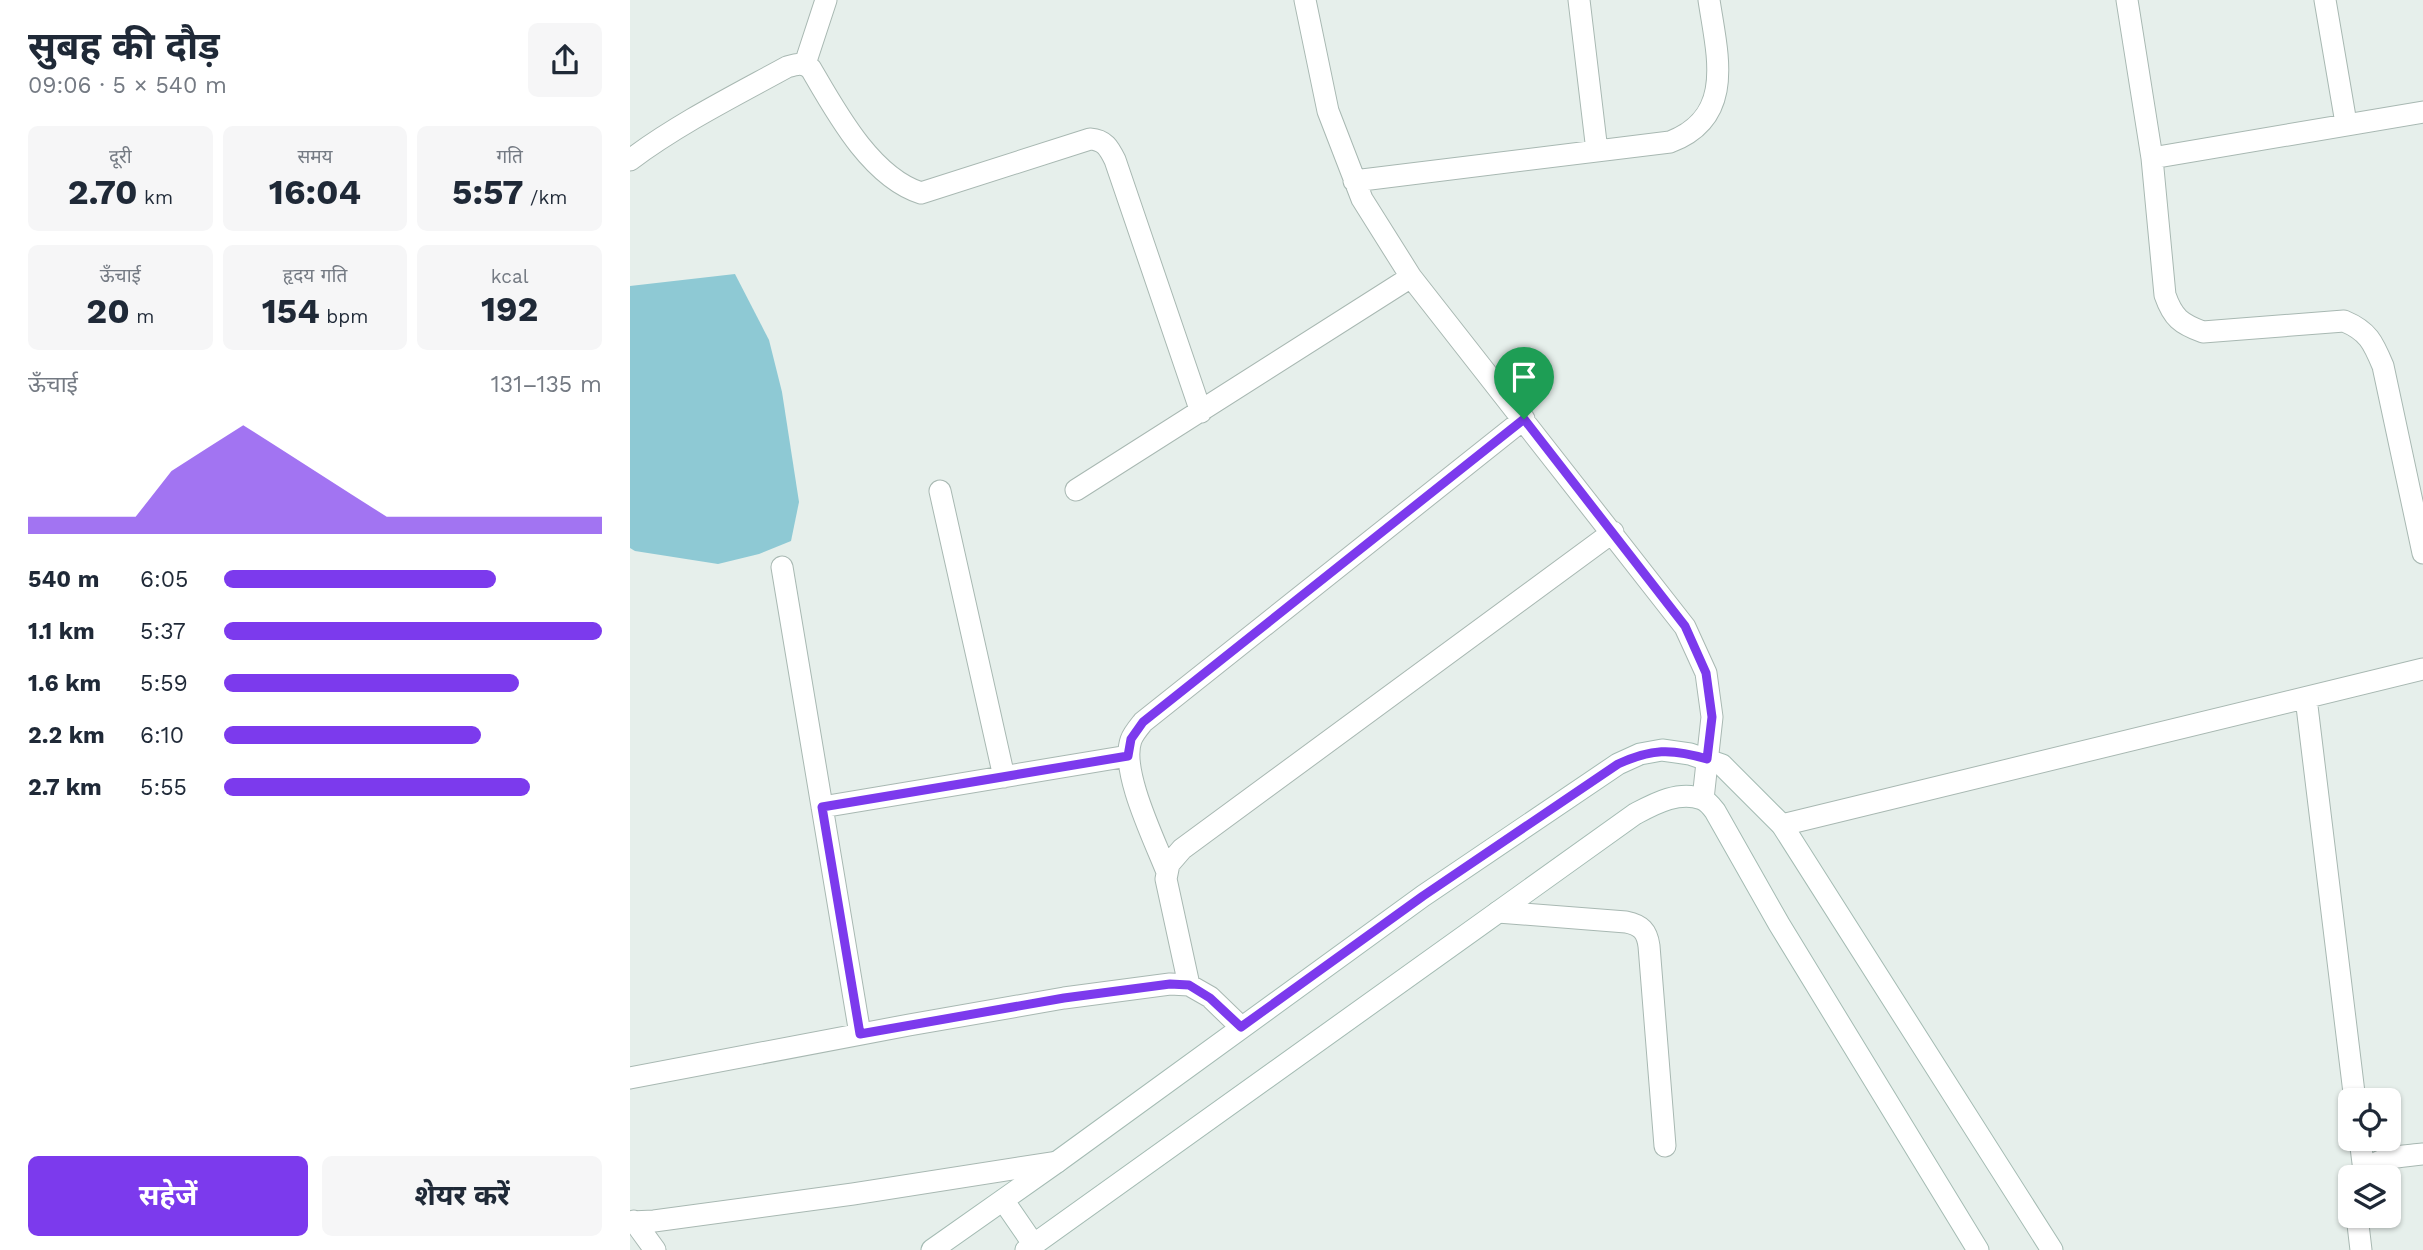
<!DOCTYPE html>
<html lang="hi">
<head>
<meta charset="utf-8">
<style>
	body { margin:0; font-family:"Work Sans","Noto Sans Devanagari",sans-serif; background:#f6f6f7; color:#1f2937; height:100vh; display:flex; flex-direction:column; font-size:26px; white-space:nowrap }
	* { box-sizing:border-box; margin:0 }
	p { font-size:23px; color:#747a83 }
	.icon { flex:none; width:38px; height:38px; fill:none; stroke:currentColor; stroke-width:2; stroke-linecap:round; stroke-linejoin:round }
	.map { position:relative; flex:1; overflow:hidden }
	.side { display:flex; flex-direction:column; background:#fff; width:630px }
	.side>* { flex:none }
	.tools { position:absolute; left:1708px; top:1088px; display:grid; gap:14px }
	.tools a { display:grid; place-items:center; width:63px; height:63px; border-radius:10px; background:#fff; box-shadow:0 2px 5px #0004; font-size:35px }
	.pin { position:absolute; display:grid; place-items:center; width:60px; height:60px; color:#fff; margin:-72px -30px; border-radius:50% 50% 50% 0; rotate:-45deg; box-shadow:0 0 7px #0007 }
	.pin .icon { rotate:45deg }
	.round { display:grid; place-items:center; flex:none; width:74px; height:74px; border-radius:10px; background:#f6f6f7 }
	.summary { display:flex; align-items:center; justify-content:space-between; height:119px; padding:0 28px }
	h1 { font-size:38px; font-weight:700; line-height:52px }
	.figures { display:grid; grid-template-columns:repeat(3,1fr); gap:10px; height:119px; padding:7px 28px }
	.figures div { display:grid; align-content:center; border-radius:10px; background:#f6f6f7; text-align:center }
	.figures b { font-size:35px; font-weight:700 }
	.figures small { font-size:19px; font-weight:400 }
	.figures p { font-size:19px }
	.chart { height:196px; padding:14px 28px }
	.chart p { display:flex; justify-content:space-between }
	.chart svg { width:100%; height:126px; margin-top:7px; fill:#7c3aed; opacity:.7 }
	.action { display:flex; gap:14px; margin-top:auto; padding:14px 28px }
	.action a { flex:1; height:80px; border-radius:10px; background:#7c3aed; color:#fff; font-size:28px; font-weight:700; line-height:80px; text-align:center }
	.action a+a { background:#f6f6f7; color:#1f2937 }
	ul { padding:0 28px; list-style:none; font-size:23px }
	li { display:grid; grid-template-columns:112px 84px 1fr; align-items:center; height:52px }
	li i { height:18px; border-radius:9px; background:#7c3aed }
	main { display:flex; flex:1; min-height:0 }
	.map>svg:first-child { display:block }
	.water { fill:#8ec9d4 }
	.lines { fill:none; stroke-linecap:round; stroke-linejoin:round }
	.street-casing { stroke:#a8b8b2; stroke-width:23 }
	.secondary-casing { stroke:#a4bbb3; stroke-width:23 }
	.street { stroke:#fff; stroke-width:21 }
	.secondary { stroke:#fff; stroke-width:21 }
	.route-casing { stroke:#fff; stroke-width:14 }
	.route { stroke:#7c3aed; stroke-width:9 }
</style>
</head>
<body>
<main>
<section class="side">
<div class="summary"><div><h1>सुबह की दौड़</h1><p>09:06 · 5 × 540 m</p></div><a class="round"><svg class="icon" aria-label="share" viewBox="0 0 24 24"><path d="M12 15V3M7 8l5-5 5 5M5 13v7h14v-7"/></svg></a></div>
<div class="figures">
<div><p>दूरी</p><b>2.70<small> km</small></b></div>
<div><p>समय</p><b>16:04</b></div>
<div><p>गति</p><b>5:57<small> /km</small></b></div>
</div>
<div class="figures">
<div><p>ऊँचाई</p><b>20<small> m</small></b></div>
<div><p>हृदय गति</p><b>154<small> bpm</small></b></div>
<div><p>kcal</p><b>192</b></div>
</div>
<div class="chart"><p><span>ऊँचाई</span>131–135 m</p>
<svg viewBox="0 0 160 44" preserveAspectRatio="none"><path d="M0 44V38L10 38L20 38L30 38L40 22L50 14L60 6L70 14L80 22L90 30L100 38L110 38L120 38L130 38L140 38L150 38L160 38V44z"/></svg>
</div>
<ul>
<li><b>540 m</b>6:05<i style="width:72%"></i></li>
<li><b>1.1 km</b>5:37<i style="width:100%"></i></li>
<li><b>1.6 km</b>5:59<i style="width:78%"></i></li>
<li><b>2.2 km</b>6:10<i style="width:68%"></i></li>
<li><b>2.7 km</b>5:55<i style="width:81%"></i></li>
</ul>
<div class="action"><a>सहेजें</a><a>शेयर करें</a></div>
</section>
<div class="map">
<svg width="1793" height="1250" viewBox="0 0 1793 1250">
	<rect width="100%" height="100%" fill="#e6efeb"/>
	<path class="water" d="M105,274L139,340L152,392L169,502L161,541L129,554L88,564L5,551L0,548V286Z"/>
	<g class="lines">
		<defs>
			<path id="street" d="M675,0L698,111L732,199L781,277L1055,627L1076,673L1082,717L1073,799
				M949,0L967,151
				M1497,0L1522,158L1535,295C1543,318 1551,324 1573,332L1714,321C1738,331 1743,342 1753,366L1793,553
				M1695,0L1716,123
				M175,64L196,0
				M1522,158L1793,112
				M0,160C48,124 104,96 157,67C167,64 173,62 181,69C206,112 241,177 291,193L460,139C475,140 479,148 485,160L571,412
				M724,181L1040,142C1106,117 1087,54 1079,0
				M446,490L781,277
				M310,491L374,777
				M152,567L230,1034
				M1676,698L1725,1101
				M192,807L498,756
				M1152,825L1793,669
				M537,872C525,841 490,771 501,740C503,734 509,727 513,722L894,419
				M868,912L996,922C1011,925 1017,931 1019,946L1035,1146
				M559,985L536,879L539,864L552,849L983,532
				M0,1078L279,1025L434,998L540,984L559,985L580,997L611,1027
				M1730,1139L1734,1171
				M1730,1178C1744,1155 1769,1157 1793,1154
				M1727,1216L1731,1250
				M4,1221L25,1250
				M0,1222L24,1221L223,1194L427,1162"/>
			<path id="secondary" d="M373,1200L404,1245
				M302,1250L427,1162L793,896L988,764L1010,754L1032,750L1060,754L1092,765L1152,825L1422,1250
				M396,1250L1005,814C1024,804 1049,790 1072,799C1077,801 1082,807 1085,811L1149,924L1348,1250"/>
		</defs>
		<use href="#street" class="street-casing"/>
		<use href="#secondary" class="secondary-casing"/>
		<use href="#street" class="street"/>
		<use href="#secondary" class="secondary"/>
	</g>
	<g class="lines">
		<defs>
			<path id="route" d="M894,419L1055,626L1076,673L1082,717L1077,759C1041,748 1021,749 988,764L793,896L611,1027L580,998L559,985L540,984L434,998L230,1034L192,807L498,756L501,739L513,722Z"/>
		</defs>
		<use href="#route" class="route-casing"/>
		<use href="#route" class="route"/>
	</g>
</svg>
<div class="tools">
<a><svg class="icon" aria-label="locate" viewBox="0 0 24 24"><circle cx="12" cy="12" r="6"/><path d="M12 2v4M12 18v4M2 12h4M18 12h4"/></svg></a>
<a><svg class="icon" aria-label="layers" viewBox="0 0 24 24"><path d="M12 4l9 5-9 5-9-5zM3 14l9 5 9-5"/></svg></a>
</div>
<div class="pin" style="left:894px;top:419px;background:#1e9e55"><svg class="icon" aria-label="arrive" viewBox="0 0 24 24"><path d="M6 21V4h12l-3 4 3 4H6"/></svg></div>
</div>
</main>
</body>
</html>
